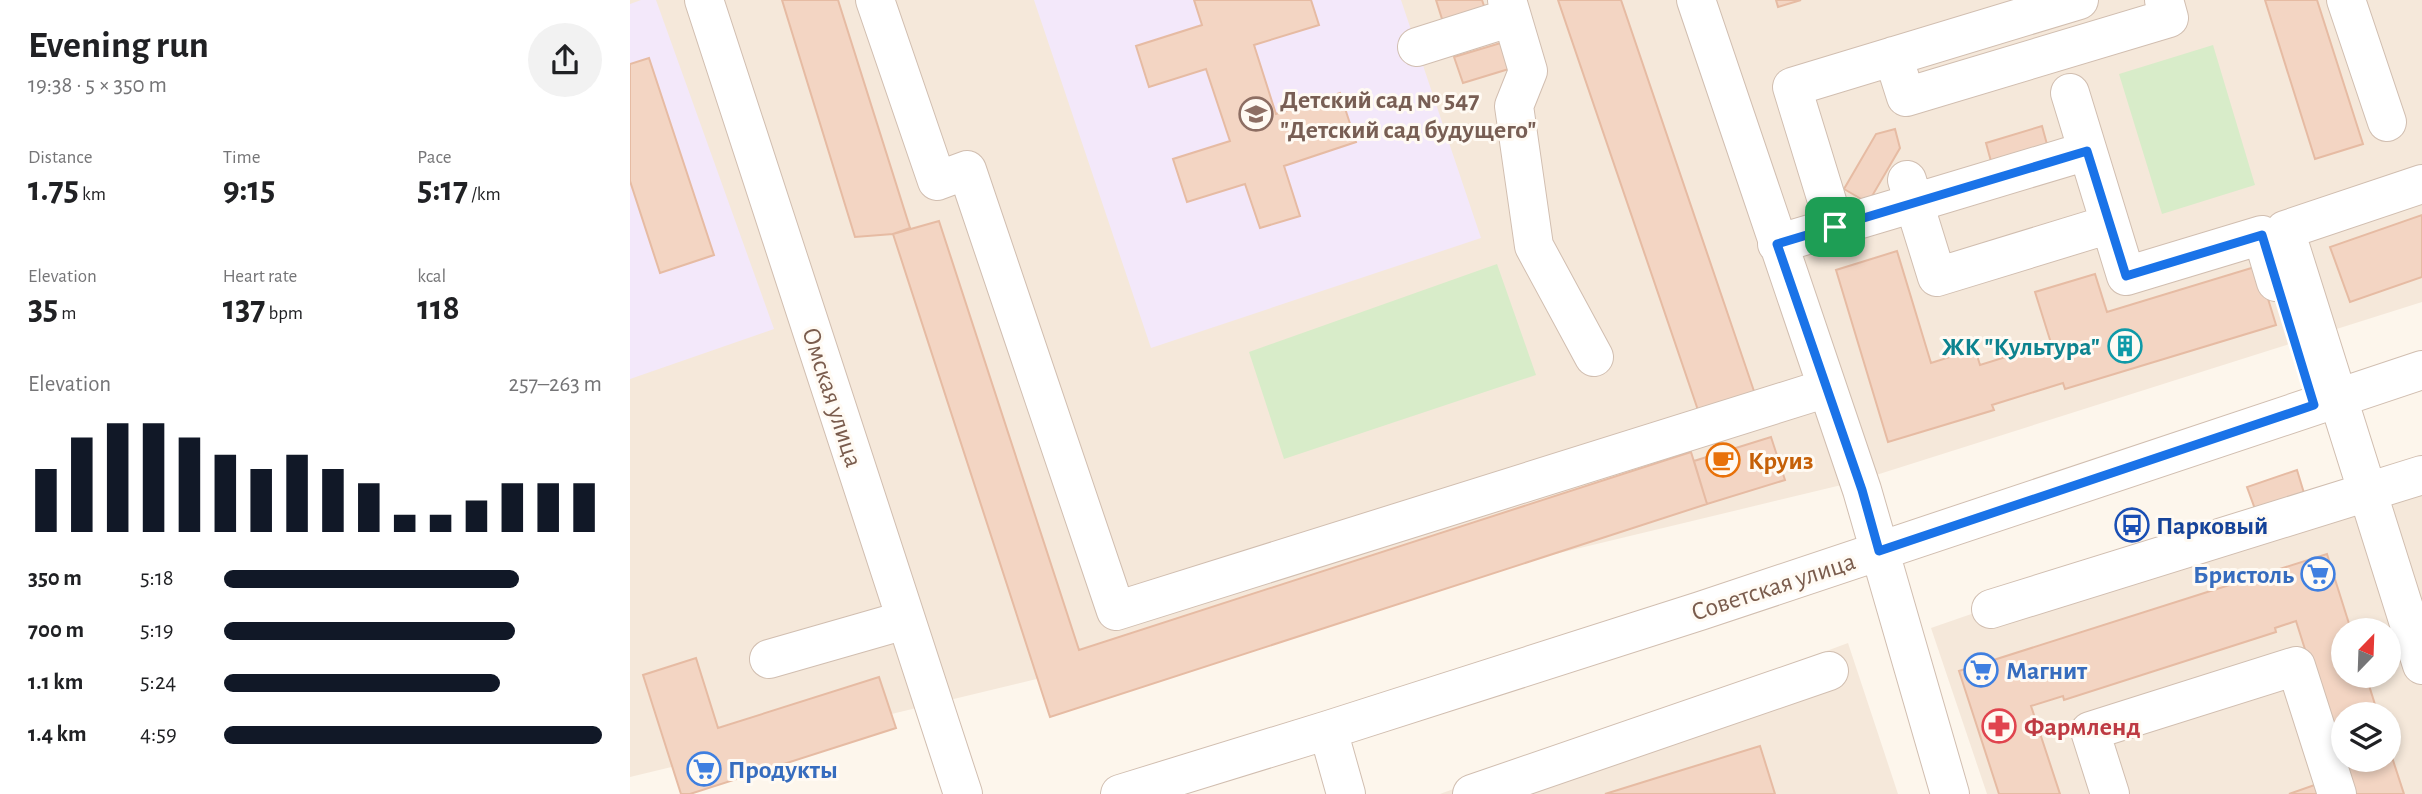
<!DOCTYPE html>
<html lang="en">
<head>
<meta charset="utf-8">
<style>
	body { margin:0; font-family:"Alegreya Sans",sans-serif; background:#f2f2f2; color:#202124; height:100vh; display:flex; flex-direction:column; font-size:26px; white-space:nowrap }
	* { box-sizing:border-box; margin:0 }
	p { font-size:23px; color:#757577 }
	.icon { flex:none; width:38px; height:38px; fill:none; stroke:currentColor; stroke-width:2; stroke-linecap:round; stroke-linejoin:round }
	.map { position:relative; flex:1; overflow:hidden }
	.drawer { display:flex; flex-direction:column; background:#fff; width:630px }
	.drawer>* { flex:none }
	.needle { width:46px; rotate:23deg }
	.controls { position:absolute; left:1701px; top:618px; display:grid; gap:14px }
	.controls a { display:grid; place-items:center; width:70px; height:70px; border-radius:50%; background:#fff; box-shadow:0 4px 10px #0003; font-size:35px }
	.pin { position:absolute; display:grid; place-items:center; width:60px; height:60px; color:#fff; margin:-30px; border-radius:14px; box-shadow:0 4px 10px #0006 }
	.round { display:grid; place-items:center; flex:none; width:74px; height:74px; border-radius:37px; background:#f2f2f2 }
	.headline { display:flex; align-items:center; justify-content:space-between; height:119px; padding:0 28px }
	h1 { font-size:38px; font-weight:700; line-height:52px }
	.figures { display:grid; grid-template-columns:repeat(3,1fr); gap:10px; height:119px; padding:7px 28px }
	.figures div { display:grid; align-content:center }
	.figures b { font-size:35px; font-weight:700 }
	.figures small { font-size:19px; font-weight:400 }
	.figures p { font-size:19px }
	.chart { height:196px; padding:14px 28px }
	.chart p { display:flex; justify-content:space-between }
	.chart svg { width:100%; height:126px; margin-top:7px; stroke:#111827; stroke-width:6 }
	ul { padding:0 28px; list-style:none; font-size:23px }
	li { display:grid; grid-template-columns:112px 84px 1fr; align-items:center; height:52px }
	li i { height:18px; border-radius:9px; background:#111827 }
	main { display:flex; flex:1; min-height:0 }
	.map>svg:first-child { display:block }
	.residential { fill:#f5e8da; fill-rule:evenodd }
	.education { fill:#f3e8fa }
	.green { fill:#d8ecc9 }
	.building { fill:#f3d5c3; stroke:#e6bba3; stroke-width:2 }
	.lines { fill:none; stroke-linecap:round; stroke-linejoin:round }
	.minor-casing { stroke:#d1beb0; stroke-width:40 }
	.minor { stroke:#fff; stroke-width:38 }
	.route-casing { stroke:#fff; stroke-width:14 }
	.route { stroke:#1a73e8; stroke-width:9 }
	.labels { text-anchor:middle; stroke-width:6; stroke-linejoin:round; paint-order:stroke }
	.education-label { font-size:26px; font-weight:bold; fill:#785e54; stroke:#fffaf3; text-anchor:start }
	.culture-label { font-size:26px; font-weight:bold; fill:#0d838f; stroke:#fffaf3; text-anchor:end }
	.street-label { font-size:26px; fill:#7a5c4d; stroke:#fffaf3 }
	.food-label { font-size:26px; font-weight:bold; fill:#c56008; stroke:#fffaf3; text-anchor:start }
	.transit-label { font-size:26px; font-weight:bold; fill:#164399; stroke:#fffaf3; text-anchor:start }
	.shop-label { font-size:26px; font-weight:bold; fill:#366cbe; stroke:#fffaf3; text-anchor:start }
	.health-label { font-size:26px; font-weight:bold; fill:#be3a42; stroke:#fffaf3; text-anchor:start }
</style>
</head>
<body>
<main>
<section class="drawer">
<div class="headline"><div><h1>Evening run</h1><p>19:38 · 5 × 350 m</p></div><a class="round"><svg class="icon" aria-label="share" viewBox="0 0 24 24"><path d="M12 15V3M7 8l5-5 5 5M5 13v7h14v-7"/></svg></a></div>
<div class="figures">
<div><p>Distance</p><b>1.75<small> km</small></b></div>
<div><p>Time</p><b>9:15</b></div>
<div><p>Pace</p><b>5:17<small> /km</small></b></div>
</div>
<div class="figures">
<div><p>Elevation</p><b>35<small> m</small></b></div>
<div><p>Heart rate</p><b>137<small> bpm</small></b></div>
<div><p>kcal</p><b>118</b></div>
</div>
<div class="chart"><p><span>Elevation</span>257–263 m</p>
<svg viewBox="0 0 160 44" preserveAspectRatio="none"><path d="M5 44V22M15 44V11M25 44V6M35 44V6M45 44V11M55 44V17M65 44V22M75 44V17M85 44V22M95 44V27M105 44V38M115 44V38M125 44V33M135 44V27M145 44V27M155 44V27"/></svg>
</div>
<ul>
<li><b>350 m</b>5:18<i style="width:78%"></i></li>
<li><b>700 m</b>5:19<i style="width:77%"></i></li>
<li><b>1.1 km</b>5:24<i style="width:73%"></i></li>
<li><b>1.4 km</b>4:59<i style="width:100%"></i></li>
</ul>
</section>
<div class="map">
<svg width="1792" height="794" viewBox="0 0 1792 794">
	<rect width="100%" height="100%" fill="#fdf6ec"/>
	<path class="residential" d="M0,0H1792V302L1224,482L0,777Z
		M1792,458V794H1357L1301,628ZM1713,630H1759V676H1713ZM1713,714H1759V760H1713Z
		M1218,643L1268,794H810Z"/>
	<path class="education" d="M11,0H26L144,329L0,379V4Z
		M404,0H771L851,238L521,348Z"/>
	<path class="green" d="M1583,45L1625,185L1532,214L1489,74Z
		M867,264L906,375L654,459L619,352Z"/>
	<path class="building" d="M152,0H208L280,228L263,234L225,237Z
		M564,0H681L689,25L624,45L646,114L710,93L726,142L654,166L670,216L630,228L615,184L557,202L543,159L600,141L576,69L519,87L506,46L572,25Z
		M806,0H852L855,9L813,22Z
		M928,0H991L1126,397L1070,416Z
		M1146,0H1171L1148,7Z
		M1635,0H1687L1733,144L1685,159Z
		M874,42L882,68L833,83L824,57Z
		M19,58L84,255L30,273L0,181V64Z
		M1412,126L1418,148L1362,165L1356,143Z
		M1265,129L1270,148L1238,203L1214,189L1246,134Z
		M1792,215V277L1720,302L1700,247Z
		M309,221L449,650L1061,452L1077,504L420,717L263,234Z
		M1267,251L1301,363L1345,349L1350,365L1421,343L1405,292L1465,274L1477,312L1628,266L1646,325L1435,389L1433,383L1362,405L1364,410L1258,442L1206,270Z
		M1141,437L1155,480L1077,504L1064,461Z
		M1667,470L1674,493L1625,509L1617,487Z
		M1697,554L1721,630H1713V676H1736L1748,714H1713V760H1759V748L1774,794H1721L1666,621L1645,628L1646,632L1434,700L1433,696L1401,706L1430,794H1369L1329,671Z
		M66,658L88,728L249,677L266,728L60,794H51L13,675Z
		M1130,746L1145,794H975L1036,775Z
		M1693,782L1697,794H1659Z"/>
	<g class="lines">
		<defs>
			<path id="minor" d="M74,0L333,794
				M245,0L307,181L337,170L486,611L1197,388
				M877,0L898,71L884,106L904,246L964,357
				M1066,0L1232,490L1320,794
				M1716,0L1757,122
				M787,47L882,17
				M1263,56L1276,97L1539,18L1534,0
				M1440,93L1496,276L1632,235L1646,282
				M1457,151L1284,203L1307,277L1480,224
				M1792,184L1655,230L1792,665
				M1205,227L1162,87L1449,0
				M1147,244L1284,203L1277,180
				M1361,609L1792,475
				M139,659L275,620
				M698,730L716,794
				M490,794L698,730L1070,611L1792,370
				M842,794L1199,671
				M1480,794L1460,731L1666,666L1707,794"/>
		</defs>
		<use href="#minor" class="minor-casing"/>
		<use href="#minor" class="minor"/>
	</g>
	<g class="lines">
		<defs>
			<path id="route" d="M1457,151L1496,276L1632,235L1684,405L1249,551L1232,490L1147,244Z"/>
		</defs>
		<use href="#route" class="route-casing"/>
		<use href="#route" class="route"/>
	</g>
	<defs>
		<symbol id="school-ring" viewBox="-11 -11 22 22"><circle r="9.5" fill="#fffaf3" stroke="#8d6e63" stroke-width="1.5"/><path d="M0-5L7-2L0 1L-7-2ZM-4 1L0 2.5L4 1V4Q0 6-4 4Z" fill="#8d6e63"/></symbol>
		<symbol id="building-ring" viewBox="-11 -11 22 22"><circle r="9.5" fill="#fffaf3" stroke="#0f9aa8" stroke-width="1.5"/><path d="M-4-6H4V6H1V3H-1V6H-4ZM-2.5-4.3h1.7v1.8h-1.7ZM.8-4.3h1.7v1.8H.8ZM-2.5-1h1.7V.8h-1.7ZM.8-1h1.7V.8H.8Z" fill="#0f9aa8"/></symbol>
		<symbol id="cafe-ring" viewBox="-11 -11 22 22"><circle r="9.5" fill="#fffaf3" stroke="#e8710a" stroke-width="1.5"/><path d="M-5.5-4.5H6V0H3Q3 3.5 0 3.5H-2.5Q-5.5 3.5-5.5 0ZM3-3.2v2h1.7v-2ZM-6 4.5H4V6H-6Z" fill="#e8710a"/></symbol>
		<symbol id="bus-ring" viewBox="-11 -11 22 22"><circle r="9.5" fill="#fffaf3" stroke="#1a4fb4" stroke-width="1.5"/><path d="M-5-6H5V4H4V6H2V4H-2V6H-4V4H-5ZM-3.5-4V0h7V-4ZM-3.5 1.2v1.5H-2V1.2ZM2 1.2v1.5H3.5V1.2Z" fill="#1a4fb4"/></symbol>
		<symbol id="supermarket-ring" viewBox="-11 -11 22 22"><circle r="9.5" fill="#fffaf3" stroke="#3f7fe0" stroke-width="1.5"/><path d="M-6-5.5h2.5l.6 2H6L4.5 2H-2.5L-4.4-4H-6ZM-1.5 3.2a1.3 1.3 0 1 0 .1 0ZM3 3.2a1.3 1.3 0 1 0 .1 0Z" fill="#3f7fe0"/></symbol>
		<symbol id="pharmacy-ring" viewBox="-11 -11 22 22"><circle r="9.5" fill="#fffaf3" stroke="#e0444e" stroke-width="1.5"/><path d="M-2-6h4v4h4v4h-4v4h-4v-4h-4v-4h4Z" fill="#e0444e"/></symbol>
	</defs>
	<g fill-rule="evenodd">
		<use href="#school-ring" x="607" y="95" width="38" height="38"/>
		<use href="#building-ring" x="1476" y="327" width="38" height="38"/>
		<use href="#cafe-ring" x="1074" y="441" width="38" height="38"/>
		<use href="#bus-ring" x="1483" y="506" width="38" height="38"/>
		<use href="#supermarket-ring" x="1669" y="555" width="38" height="38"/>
		<use href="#supermarket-ring" x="1332" y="651" width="38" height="38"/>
		<use href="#pharmacy-ring" x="1350" y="707" width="38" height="38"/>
		<use href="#supermarket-ring" x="55" y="750" width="38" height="38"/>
	</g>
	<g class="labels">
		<g class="education-label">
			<text x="650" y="108">Детский сад № 547<tspan x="650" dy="30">"Детский сад будущего"</tspan></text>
		</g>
		<g class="culture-label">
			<text x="1470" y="355">ЖК "Культура"</text>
		</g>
		<g class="street-label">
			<text transform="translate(203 397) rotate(72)" y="9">Омская улица</text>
			<text transform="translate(1143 586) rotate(-18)" y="9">Советская улица</text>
		</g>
		<g class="food-label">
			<text x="1118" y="469">Круиз</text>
		</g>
		<g class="transit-label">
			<text x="1526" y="534">Парковый</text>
		</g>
		<g class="shop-label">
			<text x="1664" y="583" text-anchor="end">Бристоль</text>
			<text x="1376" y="679">Магнит</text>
			<text x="98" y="778">Продукты</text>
		</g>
		<g class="health-label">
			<text x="1394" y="735">Фармленд</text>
		</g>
	</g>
</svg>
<div class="controls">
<a><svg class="needle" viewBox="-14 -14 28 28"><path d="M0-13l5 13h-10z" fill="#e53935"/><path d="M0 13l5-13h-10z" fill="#757577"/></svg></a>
<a><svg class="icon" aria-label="layers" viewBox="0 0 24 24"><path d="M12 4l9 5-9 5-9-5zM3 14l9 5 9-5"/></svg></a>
</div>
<div class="pin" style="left:1205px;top:227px;background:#1e9e55"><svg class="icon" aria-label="arrive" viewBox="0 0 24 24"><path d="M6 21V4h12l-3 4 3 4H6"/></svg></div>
</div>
</main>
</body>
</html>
